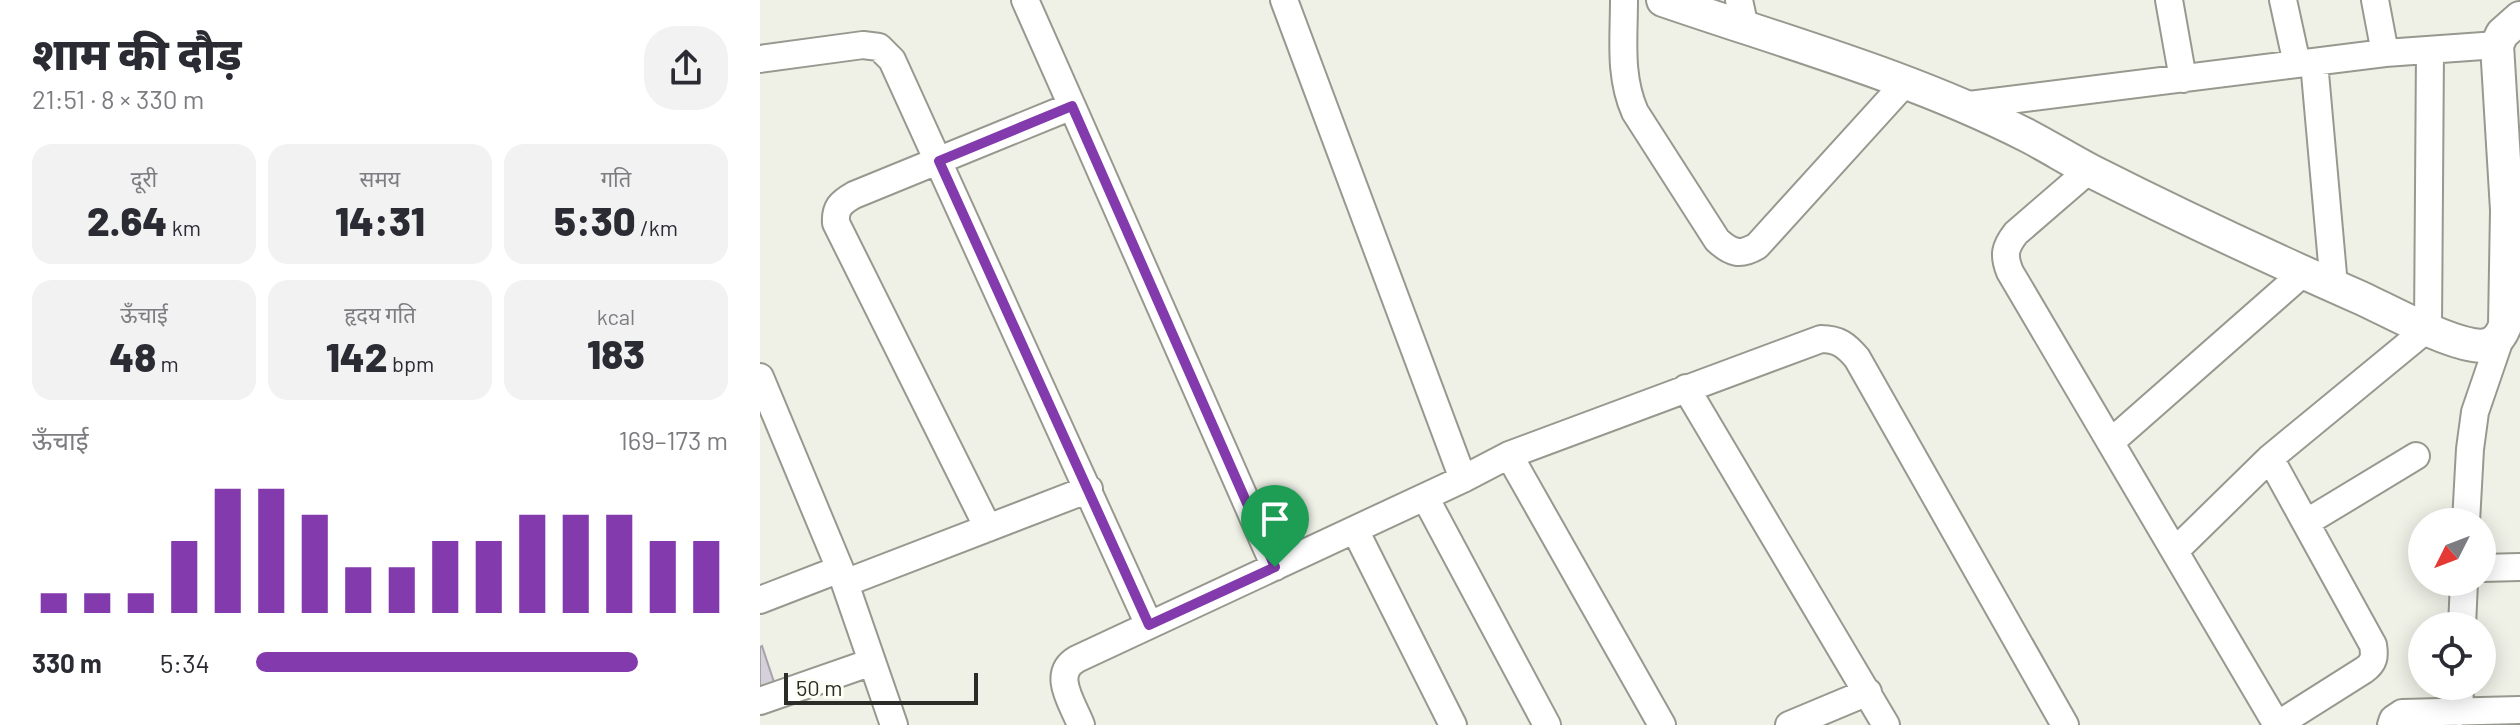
<!DOCTYPE html>
<html lang="hi">
<head>
<meta charset="utf-8">
<style>
	body { margin:0; font-family:Barlow,"Noto Sans Devanagari",sans-serif; background:#f2f2f3; color:#2b2b33; height:100vh; display:flex; flex-direction:column; font-size:30px; white-space:nowrap }
	* { box-sizing:border-box; margin:0 }
	p { font-size:26px; color:#7c7c81 }
	.icon { flex:none; width:44px; height:44px; fill:none; stroke:currentColor; stroke-width:2; stroke-linecap:round; stroke-linejoin:round }
	.map { position:relative; flex:1; overflow:hidden }
	.details { display:flex; flex-direction:column; background:#fff; width:760px }
	.details>* { flex:none }
	.needle { width:52px; rotate:228deg }
	.controls { position:absolute; left:1648px; top:508px; display:grid; gap:16px }
	.controls a { display:grid; place-items:center; width:88px; height:88px; border-radius:50%; background:#fff; box-shadow:0 4px 20px #0003; font-size:40px }
	.scale { position:absolute; left:24px; bottom:20px; width:194px; box-sizing:border-box; padding-left:8px; border:4px solid #2b2b28; border-top:0; font-size:22px; line-height:28px; white-space:nowrap; color:#2b2b28; -webkit-text-stroke:6px #fdfef4; paint-order:stroke }
	.pin { position:absolute; display:grid; place-items:center; width:68px; height:68px; color:#fff; margin:-82px -34px; border-radius:50% 50% 50% 0; rotate:-45deg; box-shadow:0 0 8px #0007 }
	.pin .icon { rotate:45deg }
	.round { display:grid; place-items:center; flex:none; width:84px; height:84px; border-radius:32px; background:#f2f2f3 }
	.headline { display:flex; align-items:center; justify-content:space-between; height:136px; padding:0 32px }
	h1 { font-size:44px; font-weight:800; line-height:60px }
	.figures { display:grid; grid-template-columns:repeat(3,1fr); gap:12px; height:136px; padding:8px 32px }
	.figures div { display:grid; align-content:center; border-radius:20px; background:#f2f2f3; text-align:center }
	.figures b { font-size:40px; font-weight:800 }
	.figures small { font-size:22px; font-weight:400 }
	.figures p { font-size:22px }
	.chart { height:224px; padding:16px 32px }
	.chart p { display:flex; justify-content:space-between }
	.chart svg { width:100%; height:144px; margin-top:8px; stroke:#833aac; stroke-width:6 }
	ul { padding:0 32px; list-style:none; font-size:26px }
	li { display:grid; grid-template-columns:128px 96px 1fr; align-items:center; height:60px }
	li i { height:20px; border-radius:10px; background:#833aac }
	main { display:flex; flex:1; min-height:0 }
	.map>svg:first-child { display:block }
	.building { fill:#d5d0d9; stroke:#a6a2aa; stroke-width:2 }
	.lines { fill:none; stroke-linecap:round; stroke-linejoin:round }
	.minor-casing { stroke:#97998f; stroke-width:30 }
	.tertiary-casing { stroke:#97998f; stroke-width:36 }
	.minor { stroke:#fff; stroke-width:26 }
	.tertiary { stroke:#fff; stroke-width:32 }
	.route-casing { stroke:#fff; stroke-width:16 }
	.route { stroke:#833aac; stroke-width:10 }
</style>
</head>
<body>
<main>
<section class="details">
<div class="headline"><div><h1>शाम की दौड़</h1><p>21:51 · 8 × 330 m</p></div><a class="round"><svg class="icon" aria-label="share" viewBox="0 0 24 24"><path d="M12 15V3M7 8l5-5 5 5M5 13v7h14v-7"/></svg></a></div>
<div class="figures">
<div><p>दूरी</p><b>2.64<small> km</small></b></div>
<div><p>समय</p><b>14:31</b></div>
<div><p>गति</p><b>5:30<small> /km</small></b></div>
</div>
<div class="figures">
<div><p>ऊँचाई</p><b>48<small> m</small></b></div>
<div><p>हृदय गति</p><b>142<small> bpm</small></b></div>
<div><p>kcal</p><b>183</b></div>
</div>
<div class="chart"><p><span>ऊँचाई</span>169–173 m</p>
<svg viewBox="0 0 160 44" preserveAspectRatio="none"><path d="M5 44V38M15 44V38M25 44V38M35 44V22M45 44V6M55 44V6M65 44V14M75 44V30M85 44V30M95 44V22M105 44V22M115 44V14M125 44V14M135 44V14M145 44V22M155 44V22"/></svg>
</div>
<ul>
<li><b>330 m</b>5:34<i style="width:81%"></i></li>
</ul>
</section>
<div class="map">
<svg width="1760" height="725" viewBox="0 0 1760 725">
	<rect width="100%" height="100%" fill="#eff1e7"/>
	<path class="building" d="M2,646L16,688L0,693V647Z"/>
	<g class="lines">
		<defs>
			<path id="minor" d="M265,0L312,106
				M524,0L703,479
				M864,0C864,39 859,76 875,112L957,240C971,253 980,256 997,246L1145,83
				M979,0L985,28
				M1409,0L1423,79
				M1523,0L1537,64
				M1615,0L1625,53
				M0,59L103,45L119,47L132,60L389,625
				M1554,62L1574,286
				M1201,106L1625,53L1737,45
				M1329,170L1256,233C1245,247 1243,255 1250,272L1517,725
				M0,377L80,569L134,725
				M926,388L1126,725
				M1352,441L1543,273
				M749,455L902,725
				M1510,458L1613,645C1615,657 1614,663 1604,670L1517,725
				M665,497L787,725
				M1547,522L1656,456
				M1706,522L1710,449L1715,412L1740,339
				M228,528L76,223C75,208 80,203 94,195L312,106L515,567
				M595,530L693,725
				M1416,550L1510,458L1668,328L1670,50
				M1722,568L1760,567
				M85,583L329,489
				M0,600L80,569
				M1702,626L1704,582
				M0,701L112,662
				M1699,712L1700,686
				M321,725C312,702 291,674 317,659L703,479L749,455L1061,339C1078,339 1086,345 1097,358L1305,725
				M1029,725L1108,692
				M1631,725L1633,719L1642,713L1760,710"/>
			<path id="tertiary" d="M903,0C1025,42 1152,77 1268,136C1289,147 1310,160 1331,171C1420,216 1510,258 1601,298C1631,312 1682,340 1713,345C1730,348 1739,341 1745,326L1747,210L1737,45L1742,34L1760,18"/>
		</defs>
		<use href="#minor" class="minor-casing"/>
		<use href="#tertiary" class="tertiary-casing"/>
		<use href="#minor" class="minor"/>
		<use href="#tertiary" class="tertiary"/>
	</g>
	<g class="lines">
		<defs>
			<path id="route" d="M312,106L515,567L389,625L179,161Z"/>
		</defs>
		<use href="#route" class="route-casing"/>
		<use href="#route" class="route"/>
	</g>
</svg>
<div class="controls">
<a><svg class="needle" viewBox="-14 -14 28 28"><path d="M0-13l5 13h-10z" fill="#e53935"/><path d="M0 13l5-13h-10z" fill="#7c7c81"/></svg></a>
<a><svg class="icon" aria-label="locate" viewBox="0 0 24 24"><circle cx="12" cy="12" r="6"/><path d="M12 2v4M12 18v4M2 12h4M18 12h4"/></svg></a>
</div>
<div class="scale">50 m</div>
<div class="pin" style="left:515px;top:567px;background:#1e9e55"><svg class="icon" aria-label="arrive" viewBox="0 0 24 24"><path d="M6 21V4h12l-3 4 3 4H6"/></svg></div>
</div>
</main>
</body>
</html>
